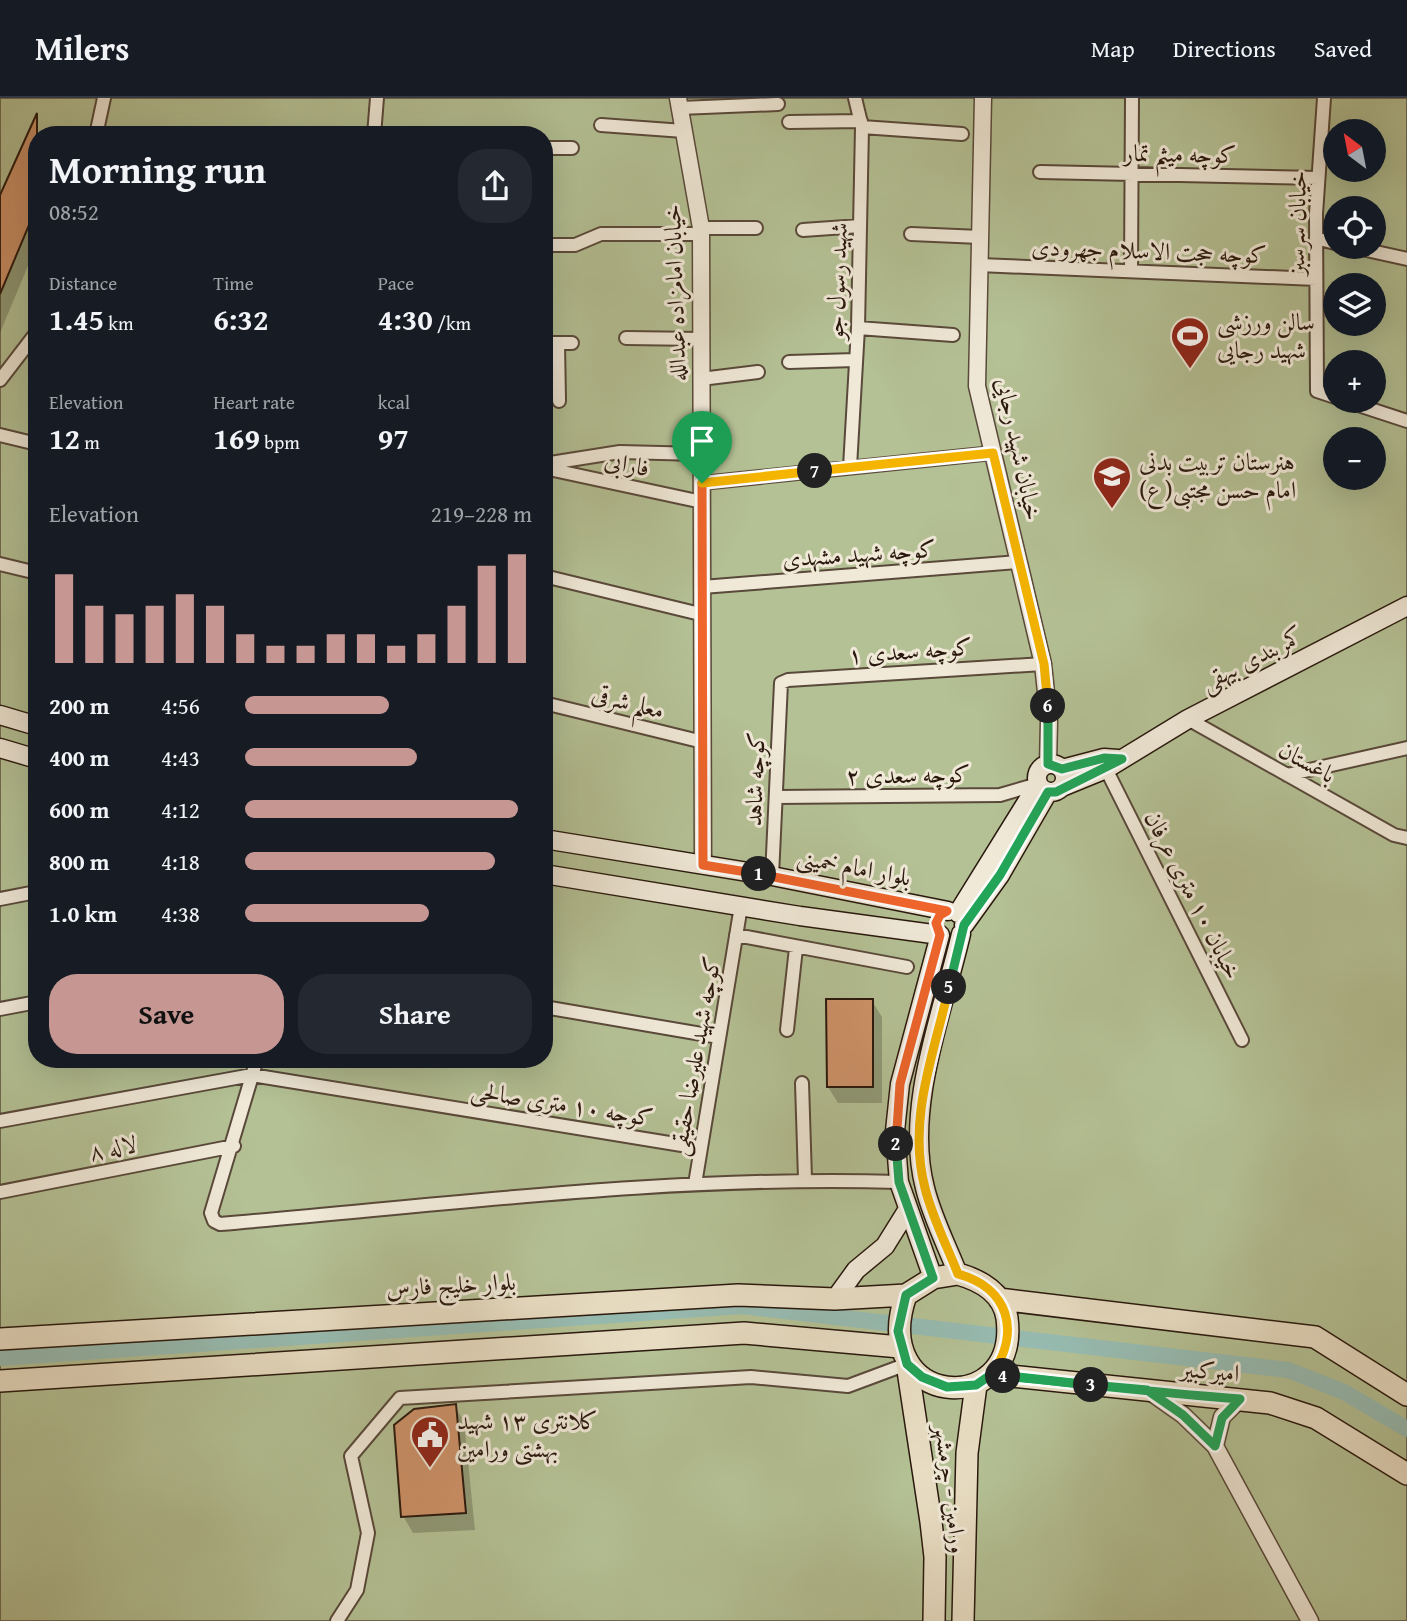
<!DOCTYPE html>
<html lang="en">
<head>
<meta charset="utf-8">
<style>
	body { margin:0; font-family:"Gentium Book Plus",Amiri,serif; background:#242831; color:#f1f3f6; height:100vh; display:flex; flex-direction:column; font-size:26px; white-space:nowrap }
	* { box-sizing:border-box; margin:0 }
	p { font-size:23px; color:#9ea1a6 }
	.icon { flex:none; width:38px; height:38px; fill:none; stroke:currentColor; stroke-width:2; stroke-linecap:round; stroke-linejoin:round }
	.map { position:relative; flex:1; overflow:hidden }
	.drawer { position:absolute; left:28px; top:28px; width:525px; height:942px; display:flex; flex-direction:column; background:#171b24; border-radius:28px; box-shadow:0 7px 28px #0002 }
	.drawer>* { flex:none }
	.needle { width:46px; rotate:328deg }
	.tools { position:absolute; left:1323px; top:21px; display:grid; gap:14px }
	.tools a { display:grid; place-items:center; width:63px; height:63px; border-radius:50%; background:#171b24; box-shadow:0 7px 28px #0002; font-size:35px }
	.pin { position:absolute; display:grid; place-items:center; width:60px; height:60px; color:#fff; margin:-72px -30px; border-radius:50% 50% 50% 0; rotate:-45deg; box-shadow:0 0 7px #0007 }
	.pin .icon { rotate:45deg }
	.km { position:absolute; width:35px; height:35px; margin:-18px; border-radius:50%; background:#222; color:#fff; font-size:19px; line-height:35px; text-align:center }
	.round { display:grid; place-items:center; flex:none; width:74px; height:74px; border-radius:28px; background:#242831 }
	.summary { display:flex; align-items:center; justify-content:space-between; height:119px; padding:0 21px }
	h1 { font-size:38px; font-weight:800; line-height:52px }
	.figures { display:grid; grid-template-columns:repeat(3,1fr); gap:10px; height:119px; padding:7px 21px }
	.figures div { display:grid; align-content:center }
	.figures b { font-size:30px; font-weight:800 }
	.figures small { font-size:19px; font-weight:400 }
	.figures p { font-size:19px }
	.chart { height:196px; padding:14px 21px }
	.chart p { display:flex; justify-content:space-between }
	.chart svg { width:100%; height:126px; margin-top:7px; stroke:#c59692; stroke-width:6 }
	.action { display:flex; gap:14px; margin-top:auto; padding:14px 21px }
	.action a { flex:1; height:80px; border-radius:28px; background:#c59692; color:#111; font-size:28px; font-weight:800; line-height:80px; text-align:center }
	.action a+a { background:#242831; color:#f1f3f6 }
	ul { padding:0 21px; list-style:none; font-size:23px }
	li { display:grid; grid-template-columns:112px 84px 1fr; align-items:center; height:52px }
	li i { height:18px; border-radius:9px; background:#c59692 }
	header { display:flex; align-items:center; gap:42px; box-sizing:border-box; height:98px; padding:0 35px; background:#171b24; border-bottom:2px solid #363941 }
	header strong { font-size:33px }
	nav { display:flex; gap:38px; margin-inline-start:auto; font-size:24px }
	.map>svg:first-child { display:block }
	.green { fill:#b4c195; stroke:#6e6c51; stroke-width:2; fill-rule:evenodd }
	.shadow { fill:#0003 }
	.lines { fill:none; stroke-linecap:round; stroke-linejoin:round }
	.canal { stroke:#97bcb2; stroke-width:16 }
	.building { fill:#ce9269; stroke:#29180d; stroke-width:2 }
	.minor-casing { stroke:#59493a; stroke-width:16 }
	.tertiary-casing { stroke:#59493a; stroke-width:19 }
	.secondary-casing { stroke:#29180d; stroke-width:21 }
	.primary-casing { stroke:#29180d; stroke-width:24 }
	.trunk-casing { stroke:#29180d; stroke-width:24 }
	.minor { stroke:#f0e9d8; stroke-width:12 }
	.tertiary { stroke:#f0e9d8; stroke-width:16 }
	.secondary { stroke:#f0e9d8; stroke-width:18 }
	.primary { stroke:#e8ddc3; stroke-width:21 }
	.trunk { stroke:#e8ddc3; stroke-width:21 }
	.split-1-casing { stroke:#fff; stroke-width:14 }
	.split-2-casing { stroke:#fff; stroke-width:14 }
	.split-3-casing { stroke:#fff; stroke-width:14 }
	.split-4-casing { stroke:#fff; stroke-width:14 }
	.split-5-casing { stroke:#fff; stroke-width:14 }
	.split-6-casing { stroke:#fff; stroke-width:14 }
	.split-7-casing { stroke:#fff; stroke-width:14 }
	.split-8-casing { stroke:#fff; stroke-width:14 }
	.split-1 { stroke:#f0652b; stroke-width:9 }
	.split-2 { stroke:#f0652b; stroke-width:9 }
	.split-3 { stroke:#22a559; stroke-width:9 }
	.split-4 { stroke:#22a559; stroke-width:9 }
	.split-5 { stroke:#f5b400; stroke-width:9 }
	.split-6 { stroke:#22a559; stroke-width:9 }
	.split-7 { stroke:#f5b400; stroke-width:9 }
	.split-8 { stroke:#f5b400; stroke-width:9 }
	.labels { text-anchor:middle; stroke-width:6; stroke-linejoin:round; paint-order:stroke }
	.street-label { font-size:24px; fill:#29180d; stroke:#f0e9d8 }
	.poi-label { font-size:24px; fill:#29180d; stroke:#f0e9d8; text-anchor:start }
</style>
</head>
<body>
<header>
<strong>Milers</strong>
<nav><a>Map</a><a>Directions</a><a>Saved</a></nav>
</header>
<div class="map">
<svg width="1407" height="1523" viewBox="0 0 1407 1523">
	<rect width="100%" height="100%" fill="#e8ddc3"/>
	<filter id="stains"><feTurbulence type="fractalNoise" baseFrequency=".00286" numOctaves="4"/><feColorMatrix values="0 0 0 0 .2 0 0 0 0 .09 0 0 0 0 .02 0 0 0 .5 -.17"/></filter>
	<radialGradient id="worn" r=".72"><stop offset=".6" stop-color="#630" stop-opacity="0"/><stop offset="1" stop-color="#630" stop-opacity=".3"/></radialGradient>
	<path class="green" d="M0,0H1407V1523H0ZM1335,33H1374V72H1335ZM37,37H544V961H37ZM1335,110H1374V149H1335ZM1335,187H1374V226H1335ZM1335,264H1374V303H1335ZM1335,341H1374V380H1335Z"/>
	<path class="shadow" d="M37,38V146L0,235V101Z
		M872,903L882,919V1005H838L828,989Z
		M455,1308L464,1324L475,1432L413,1435L403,1418Z"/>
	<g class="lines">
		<path class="canal" d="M0,1260L742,1208L1288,1272L1344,1294L1407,1331"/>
	</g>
	<path class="building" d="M37,15V108L0,196V97Z
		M826,901H873V989H827Z
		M456,1306L466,1415L401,1419L394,1327L414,1311Z"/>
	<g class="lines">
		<defs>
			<path id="minor" d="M1324,0L1316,116L1317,293L1335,299
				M680,10L778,6
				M789,24L861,23
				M601,27L684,33
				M862,29L962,36
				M96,37L104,0
				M374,37L377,0
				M544,50H572
				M1040,74L1318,80
				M701,130H756
				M803,132L860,128
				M911,136L980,139
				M1316,140L1335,145
				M544,147H575L601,136H701
				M1353,149L1407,161
				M979,167L1316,181
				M1131,173L1132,0
				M858,230L953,237
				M626,240L701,241
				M544,245H572
				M558,245L559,303
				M789,264L855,262
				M701,281L758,274
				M0,282L37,234
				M1346,303L1407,323
				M0,337L37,346
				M544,366L620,354L701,356
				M850,369L858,230L862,29L855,0
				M544,370L702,404
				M702,385L993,355
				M0,466L37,475
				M544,478L700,516
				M702,489L1019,464
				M544,605L703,644
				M1188,621L1394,737L1407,740
				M1106,671L1242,942
				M1287,677L1407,650
				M776,699L1000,697L1038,686
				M772,778L781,585L788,582L1043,566
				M0,801L36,794
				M736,837L907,869
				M544,909L719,939
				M0,911L37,904
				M787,932L796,850
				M257,961L211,1115L214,1123L220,1126C445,1107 672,1077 899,1084
				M802,985L805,1081
				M0,1023L252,977L700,1050
				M695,1086L741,808
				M0,1094L234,1048
				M337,1523L357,1492L368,1435L351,1358L400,1300L751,1279L848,1288L907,1266"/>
			<path id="tertiary" d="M678,0L701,130L703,767
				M983,0L977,288L1043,566L1049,623L1048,666
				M1149,1293L1183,1317L1215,1348L1310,1523
				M1215,1348L1222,1319L1240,1301"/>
			<path id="secondary" d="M0,617L37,628
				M0,650L37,661
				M1037 680a14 14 0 1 1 28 0a14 14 0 1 1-28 0Z
				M1062,671L1104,660L1118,661
				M1062,689L1106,671L1188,621L1407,508
				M544,741L772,778L948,813
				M544,776L800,818L940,837L900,986L895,1033L899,1084L933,1180
				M958,815L1038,686
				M964,827L1000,777L1048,694
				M958,1176C947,1148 932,1119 925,1090C904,1010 943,914 961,836
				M835,1201L856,1172L885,1148L908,1111"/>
			<path id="primary" d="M958,1176C980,1182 1003,1195 1007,1220C1020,1322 867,1310 906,1197L933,1180Z
				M999,1201L1315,1239L1407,1297
				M0,1241L738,1197L835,1201L906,1197
				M992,1276L1270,1305L1316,1320L1407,1376
				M0,1283L744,1235L900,1249"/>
			<path id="trunk" d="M907,1266L931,1424L935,1459L934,1523
				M963,1523L967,1355L976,1287"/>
		</defs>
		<use href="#minor" class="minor-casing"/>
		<use href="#tertiary" class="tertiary-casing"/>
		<use href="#secondary" class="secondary-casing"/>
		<use href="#primary" class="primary-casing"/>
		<use href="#trunk" class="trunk-casing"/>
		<use href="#minor" class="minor"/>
		<use href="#tertiary" class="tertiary"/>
		<use href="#secondary" class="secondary"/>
		<use href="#primary" class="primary"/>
		<use href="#trunk" class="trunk"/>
	</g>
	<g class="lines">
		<defs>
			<path id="split-1" d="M702,385L703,767L759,776"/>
			<path id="split-2" d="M759,776L947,813L940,817L936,825L940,837L900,986L896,1046"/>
			<path id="split-3" d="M896,1046L899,1084L933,1180L906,1197L898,1233L907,1266L922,1279L947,1289L976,1287L992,1276L1091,1287"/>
			<path id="split-4" d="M1003,1278C1082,1286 1161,1295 1240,1301L1222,1320L1215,1348L1183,1317L1147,1292L1091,1287"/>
			<path id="split-5" d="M949,889C934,956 907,1021 925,1090C932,1119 947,1148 958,1176C1009,1190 1021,1234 992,1276L1003,1278"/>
			<path id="split-6" d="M949,889L964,827L1000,777L1048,694H1056L1122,661L1104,660L1062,671L1048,666V608"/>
			<path id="split-7" d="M815,373L993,355L1044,566L1048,608"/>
			<path id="split-8" d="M702,385L815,373"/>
		</defs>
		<use href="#split-1" class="split-1-casing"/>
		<use href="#split-2" class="split-2-casing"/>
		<use href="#split-3" class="split-3-casing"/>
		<use href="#split-4" class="split-4-casing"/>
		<use href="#split-5" class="split-5-casing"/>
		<use href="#split-6" class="split-6-casing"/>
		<use href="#split-7" class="split-7-casing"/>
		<use href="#split-8" class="split-8-casing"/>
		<use href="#split-1" class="split-1"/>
		<use href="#split-2" class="split-2"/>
		<use href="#split-3" class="split-3"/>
		<use href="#split-4" class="split-4"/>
		<use href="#split-5" class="split-5"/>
		<use href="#split-6" class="split-6"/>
		<use href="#split-7" class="split-7"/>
		<use href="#split-8" class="split-8"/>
	</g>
	<defs>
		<symbol id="stadium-pin" viewBox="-11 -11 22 30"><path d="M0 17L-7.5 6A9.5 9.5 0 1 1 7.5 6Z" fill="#8f2418" stroke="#f0e9d8"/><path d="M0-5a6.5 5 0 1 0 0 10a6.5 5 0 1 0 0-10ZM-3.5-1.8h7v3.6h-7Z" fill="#fff"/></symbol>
		<symbol id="school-pin" viewBox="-11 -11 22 30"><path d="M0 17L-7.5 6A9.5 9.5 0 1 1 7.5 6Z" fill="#8f2418" stroke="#f0e9d8"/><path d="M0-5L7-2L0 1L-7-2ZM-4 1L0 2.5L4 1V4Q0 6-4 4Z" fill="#fff"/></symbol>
		<symbol id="civic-pin" viewBox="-11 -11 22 30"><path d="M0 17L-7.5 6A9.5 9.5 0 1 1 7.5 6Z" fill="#8f2418" stroke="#f0e9d8"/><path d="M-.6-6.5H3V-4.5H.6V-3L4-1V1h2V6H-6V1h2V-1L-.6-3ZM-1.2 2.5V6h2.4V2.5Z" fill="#fff"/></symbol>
	</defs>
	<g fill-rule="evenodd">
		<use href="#stadium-pin" x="1168" y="216" width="44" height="60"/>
		<use href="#school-pin" x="1090" y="356" width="44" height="60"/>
		<use href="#civic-pin" x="408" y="1315" width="44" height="60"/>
	</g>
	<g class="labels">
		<g class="street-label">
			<text transform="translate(1180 56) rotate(1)" y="8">کوچه میثم تمار</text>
			<text transform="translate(1297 125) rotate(-89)" y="8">خیابان سرسبز</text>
			<text transform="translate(1149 153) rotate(2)" y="8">کوچه حجت الاسلام جهرودی</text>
			<text transform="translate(837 183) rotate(-88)" y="8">شهید رسول جو</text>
			<text transform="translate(675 195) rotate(-92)" y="8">خیابان امامزاده عبدالله</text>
			<text transform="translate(1019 351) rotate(78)" y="8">خیابان شهید رجایی</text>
			<text transform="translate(627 366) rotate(12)" y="8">فارابی</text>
			<text transform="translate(859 456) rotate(-4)" y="8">کوچه شهید مشهدی</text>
			<text transform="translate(910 553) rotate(-4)" y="8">کوچه سعدی ۱</text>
			<text transform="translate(1252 561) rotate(-27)" y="8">کمربندی بیهقی</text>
			<text transform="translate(628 604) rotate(14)" y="8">معلم شرقی</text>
			<text transform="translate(1307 664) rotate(29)" y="8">باغستان</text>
			<text transform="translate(908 677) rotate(-1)" y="8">کوچه سعدی ۲</text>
			<text transform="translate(755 681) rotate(-88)" y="8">کوچه شاهد</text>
			<text transform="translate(854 769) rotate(11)" y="8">بلوار امام خمینی</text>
			<text transform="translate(1193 797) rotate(63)" y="8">خیابان ۱۰ متری عرفان</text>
			<text transform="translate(695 958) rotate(-80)" y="8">کوچه شهید علیرضا حقیقی</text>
			<text transform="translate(562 1006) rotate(9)" y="8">کوچه ۱۰ متری صالحی</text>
			<text transform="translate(113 1050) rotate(-11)" y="8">لاله ۸</text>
			<text transform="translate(451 1187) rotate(-3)" y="8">بلوار خلیج فارس</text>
			<text transform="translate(1210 1273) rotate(5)" y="8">امیرکبیر</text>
			<text transform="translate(951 1391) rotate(83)" y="8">ورامین - چرمشهر</text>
		</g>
		<g class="poi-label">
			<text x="1217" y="232">سالن ورزشی<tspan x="1217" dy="28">شهید رجایی</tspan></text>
			<text x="1139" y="372">هنرستان تربیت بدنی<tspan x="1139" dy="28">امام حسن مجتبی( ع)</tspan></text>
			<text x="457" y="1331">کلانتری ۱۳ شهید<tspan x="457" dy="28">بهشتی ورامین</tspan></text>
		</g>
	</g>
	<rect width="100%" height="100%" filter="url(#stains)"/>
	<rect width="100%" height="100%" fill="url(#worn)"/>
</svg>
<div class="tools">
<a><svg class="needle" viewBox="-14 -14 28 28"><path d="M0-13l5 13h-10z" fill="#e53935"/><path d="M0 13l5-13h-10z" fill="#9ea1a6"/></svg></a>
<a><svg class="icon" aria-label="locate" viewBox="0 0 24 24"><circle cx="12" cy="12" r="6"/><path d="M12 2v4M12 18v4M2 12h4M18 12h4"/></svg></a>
<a><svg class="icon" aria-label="layers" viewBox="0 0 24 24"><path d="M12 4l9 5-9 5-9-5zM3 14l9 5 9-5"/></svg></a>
<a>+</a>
<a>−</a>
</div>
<div class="pin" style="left:702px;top:385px;background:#1e9e55"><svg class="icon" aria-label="arrive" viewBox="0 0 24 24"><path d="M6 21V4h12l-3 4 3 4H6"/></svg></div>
<b class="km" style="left:759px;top:776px">1</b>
<b class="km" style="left:896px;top:1046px">2</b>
<b class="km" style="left:1091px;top:1287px">3</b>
<b class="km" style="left:1003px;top:1278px">4</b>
<b class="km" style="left:949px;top:889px">5</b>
<b class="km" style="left:1048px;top:608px">6</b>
<b class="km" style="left:815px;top:373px">7</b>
<section class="drawer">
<div class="summary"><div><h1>Morning run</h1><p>08:52</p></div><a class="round"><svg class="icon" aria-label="share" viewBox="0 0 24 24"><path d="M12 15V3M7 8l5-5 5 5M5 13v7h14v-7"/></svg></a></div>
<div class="figures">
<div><p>Distance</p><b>1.45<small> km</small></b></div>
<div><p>Time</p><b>6:32</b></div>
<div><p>Pace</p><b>4:30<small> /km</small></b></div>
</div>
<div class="figures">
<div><p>Elevation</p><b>12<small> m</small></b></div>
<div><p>Heart rate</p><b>169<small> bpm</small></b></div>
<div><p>kcal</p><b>97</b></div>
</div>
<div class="chart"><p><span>Elevation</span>219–228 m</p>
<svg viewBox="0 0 160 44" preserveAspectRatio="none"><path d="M5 44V13M15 44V24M25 44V27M35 44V24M45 44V20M55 44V24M65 44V34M75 44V38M85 44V38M95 44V34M105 44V34M115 44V38M125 44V34M135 44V24M145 44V10M155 44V6"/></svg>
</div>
<ul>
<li><b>200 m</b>4:56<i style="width:50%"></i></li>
<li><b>400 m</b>4:43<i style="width:60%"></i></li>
<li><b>600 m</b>4:12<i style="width:95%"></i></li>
<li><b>800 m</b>4:18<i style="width:87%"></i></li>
<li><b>1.0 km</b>4:38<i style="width:64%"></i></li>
</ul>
<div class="action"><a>Save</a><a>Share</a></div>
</section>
</div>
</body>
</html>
